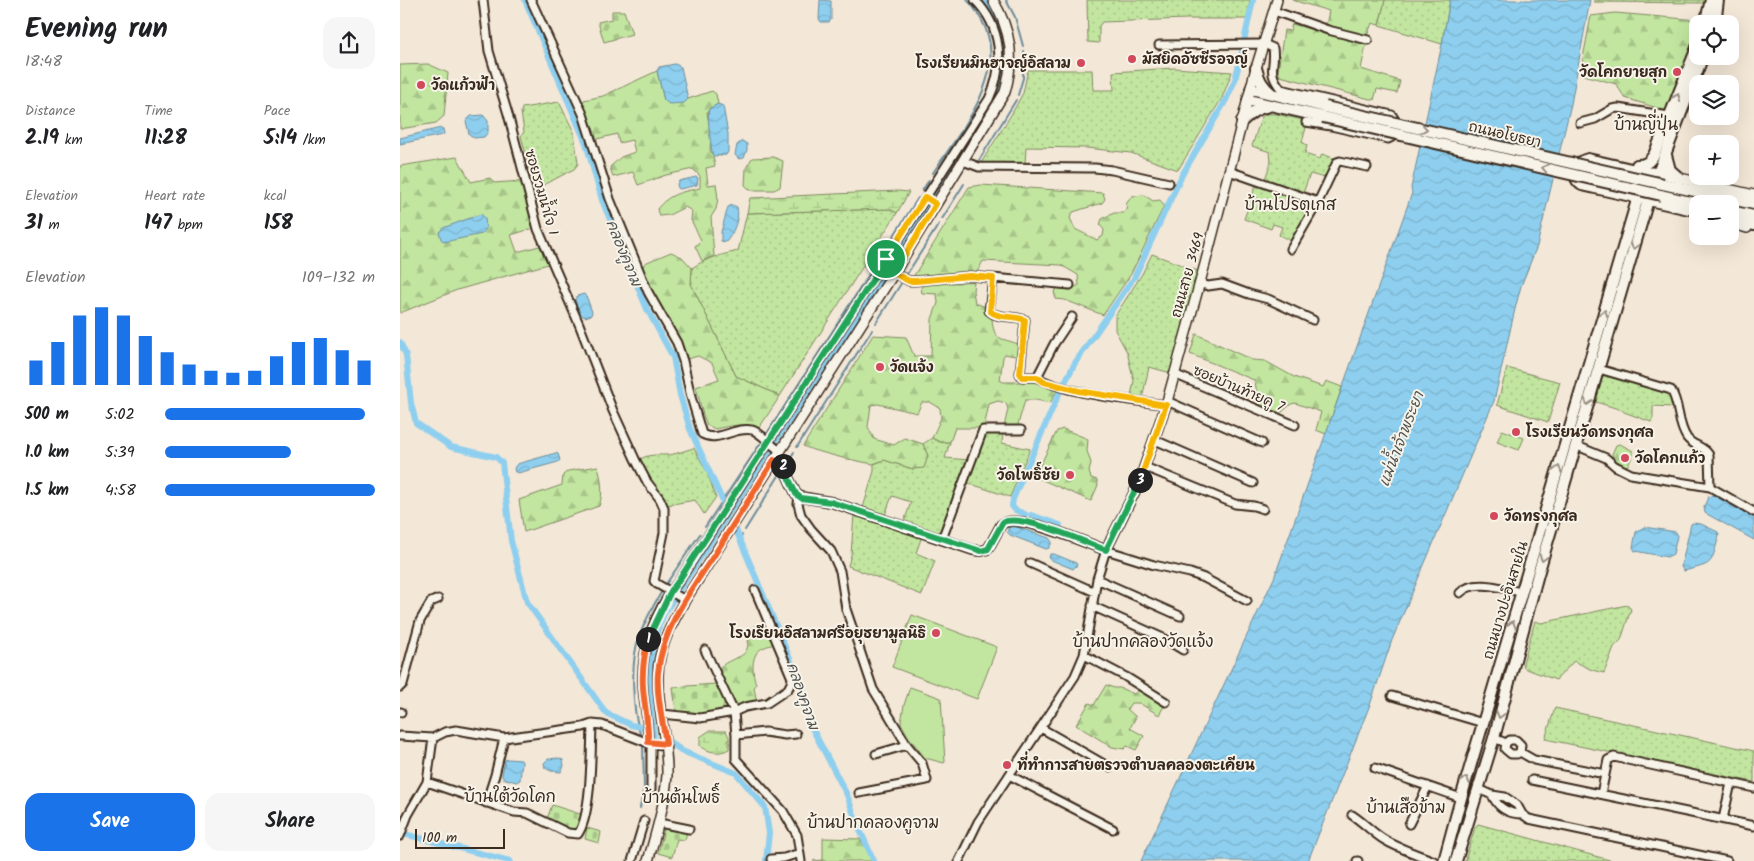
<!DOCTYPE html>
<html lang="en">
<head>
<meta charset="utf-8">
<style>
	body { margin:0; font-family:Kalam,"Playpen Sans Thai",sans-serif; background:#f6f6f6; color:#202124; height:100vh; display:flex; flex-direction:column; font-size:19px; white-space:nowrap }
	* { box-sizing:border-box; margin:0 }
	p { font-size:16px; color:#757577 }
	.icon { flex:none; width:28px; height:28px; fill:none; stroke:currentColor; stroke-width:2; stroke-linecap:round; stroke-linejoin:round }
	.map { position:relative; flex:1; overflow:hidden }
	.details { display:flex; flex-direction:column; background:#fff; width:400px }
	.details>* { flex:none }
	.fabs { position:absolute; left:1289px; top:15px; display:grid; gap:10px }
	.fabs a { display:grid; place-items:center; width:50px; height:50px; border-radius:10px; background:#fff; box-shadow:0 5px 20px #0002; font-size:25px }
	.scale { position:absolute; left:15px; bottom:12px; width:90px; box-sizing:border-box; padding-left:5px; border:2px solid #3b2a1e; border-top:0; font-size:14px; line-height:18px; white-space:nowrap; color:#3b2a1e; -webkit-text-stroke:4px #f7f3e8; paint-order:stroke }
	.pin { position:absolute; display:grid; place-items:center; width:42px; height:42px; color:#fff; margin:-21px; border:2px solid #fff; border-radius:50%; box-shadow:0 1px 5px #0007 }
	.km { position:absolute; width:25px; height:25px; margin:-12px; border-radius:50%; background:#222; color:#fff; font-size:14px; line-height:25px; text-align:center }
	.round { display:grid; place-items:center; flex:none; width:52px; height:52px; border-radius:15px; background:#f6f6f6 }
	.headline { display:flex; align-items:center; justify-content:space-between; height:85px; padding:0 25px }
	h1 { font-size:28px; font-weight:600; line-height:38px }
	.metrics { display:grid; grid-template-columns:repeat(3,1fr); gap:8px; height:85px; padding:5px 25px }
	.metrics div { display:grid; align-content:center }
	.metrics b { font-size:21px; font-weight:600 }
	.metrics small { font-size:14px; font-weight:400 }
	.metrics p { font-size:14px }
	.chart { height:140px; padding:10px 25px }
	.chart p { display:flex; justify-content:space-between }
	.chart svg { width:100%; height:90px; margin-top:5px; stroke:#1a73e8; stroke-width:6 }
	.cta { display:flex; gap:10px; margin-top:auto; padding:10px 25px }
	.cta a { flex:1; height:58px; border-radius:15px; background:#1a73e8; color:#fff; font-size:20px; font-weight:600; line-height:58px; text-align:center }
	.cta a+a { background:#f6f6f6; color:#202124 }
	ul { padding:0 25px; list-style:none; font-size:16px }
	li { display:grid; grid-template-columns:80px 60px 1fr; align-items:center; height:38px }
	li i { height:12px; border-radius:6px; background:#1a73e8 }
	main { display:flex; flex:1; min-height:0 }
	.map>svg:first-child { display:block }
	.grass { fill:url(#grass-dots); stroke:#7e885f }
	.forest { fill:url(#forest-firs); stroke:#7e885f }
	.wetland { fill:url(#wetland-marsh); stroke:#7e885f }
	.cemetery { fill:url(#cemetery-stones); stroke:#7e885f }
	.garden { fill:url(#garden-furrows); stroke:#7e885f }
	.pitch { fill:#c2e6a0; stroke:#7e885f }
	.water { fill:url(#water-waves); stroke:#6d8d9b }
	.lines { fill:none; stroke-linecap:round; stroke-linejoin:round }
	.stream { stroke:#6d8d9b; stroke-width:2 }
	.canal { stroke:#8ecfef; stroke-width:6 }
	.minor-casing { stroke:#3b2a1e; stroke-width:11 }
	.tertiary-casing { stroke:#3b2a1e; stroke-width:12 }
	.secondary-casing { stroke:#3b2a1e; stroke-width:14 }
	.minor { stroke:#f7f3e8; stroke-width:7 }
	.tertiary { stroke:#f7f3e8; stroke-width:9 }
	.secondary { stroke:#f7f3e8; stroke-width:10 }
	.secondary-bridge-casing { stroke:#3b2a1e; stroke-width:14; stroke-linecap:butt }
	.secondary-bridge { stroke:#f7f3e8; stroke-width:10 }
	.oneway { stroke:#998e83 }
	.split-1-casing { stroke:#fff; stroke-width:10 }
	.split-2-casing { stroke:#fff; stroke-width:10 }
	.split-3-casing { stroke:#fff; stroke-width:10 }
	.split-4-casing { stroke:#fff; stroke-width:10 }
	.split-5-casing { stroke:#fff; stroke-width:10 }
	.split-1 { stroke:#22a559; stroke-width:6 }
	.split-2 { stroke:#f0652b; stroke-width:6 }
	.split-3 { stroke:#22a559; stroke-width:6 }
	.split-4 { stroke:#f5b400; stroke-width:6 }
	.split-5 { stroke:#f5b400; stroke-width:6 }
	.poi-dot { fill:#d1495b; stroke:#f7f3e8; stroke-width:2 }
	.labels { text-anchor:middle; stroke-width:4; stroke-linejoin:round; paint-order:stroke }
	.poi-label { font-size:14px; font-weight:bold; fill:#3b2a1e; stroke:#f7f3e8; text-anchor:start }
	.street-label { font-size:14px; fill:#3b2a1e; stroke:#f7f3e8 }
	.water-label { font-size:15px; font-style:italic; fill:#505352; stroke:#f7f3e8 }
	.quarter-label { font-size:16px; fill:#3b2a1e; stroke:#f7f3e8 }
</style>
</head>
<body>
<main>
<section class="details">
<div class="headline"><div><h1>Evening run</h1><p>18:48</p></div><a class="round"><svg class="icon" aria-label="share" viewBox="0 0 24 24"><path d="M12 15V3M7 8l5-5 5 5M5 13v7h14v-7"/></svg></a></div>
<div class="metrics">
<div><p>Distance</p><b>2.19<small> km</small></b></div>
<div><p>Time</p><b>11:28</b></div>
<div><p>Pace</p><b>5:14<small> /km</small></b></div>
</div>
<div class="metrics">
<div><p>Elevation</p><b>31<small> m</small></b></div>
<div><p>Heart rate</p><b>147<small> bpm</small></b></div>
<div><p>kcal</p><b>158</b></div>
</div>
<div class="chart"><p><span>Elevation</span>109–132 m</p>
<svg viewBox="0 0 160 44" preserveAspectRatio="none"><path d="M5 44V32M15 44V23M25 44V10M35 44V6M45 44V10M55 44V20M65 44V28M75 44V34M85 44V37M95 44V38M105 44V37M115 44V30M125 44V23M135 44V21M145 44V27M155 44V32"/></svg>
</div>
<ul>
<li><b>500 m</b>5:02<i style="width:95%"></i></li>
<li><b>1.0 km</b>5:39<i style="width:60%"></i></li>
<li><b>1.5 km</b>4:58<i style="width:100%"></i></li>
</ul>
<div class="cta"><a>Save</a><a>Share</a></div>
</section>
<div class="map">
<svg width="1354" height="861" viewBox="0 0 1354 861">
	<defs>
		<pattern id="grass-dots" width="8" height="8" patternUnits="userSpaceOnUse" patternTransform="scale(1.25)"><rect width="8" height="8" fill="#c2e6a0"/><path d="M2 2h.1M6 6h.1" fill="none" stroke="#a8c589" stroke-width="1.8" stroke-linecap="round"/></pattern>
		<pattern id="forest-firs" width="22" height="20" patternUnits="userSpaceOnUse" patternTransform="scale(1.25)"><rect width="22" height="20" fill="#c2e6a0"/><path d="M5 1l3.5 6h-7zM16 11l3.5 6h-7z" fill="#a8c589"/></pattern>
		<pattern id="wetland-marsh" width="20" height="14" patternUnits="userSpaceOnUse" patternTransform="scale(1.25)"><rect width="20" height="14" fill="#c2e6a0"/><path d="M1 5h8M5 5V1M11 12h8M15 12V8" fill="none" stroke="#a8c589"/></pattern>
		<pattern id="cemetery-stones" width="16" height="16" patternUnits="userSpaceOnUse" patternTransform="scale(1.25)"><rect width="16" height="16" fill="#c2e6a0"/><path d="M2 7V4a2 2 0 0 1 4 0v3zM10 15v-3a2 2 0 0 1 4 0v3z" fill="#a8c589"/></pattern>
		<pattern id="garden-furrows" width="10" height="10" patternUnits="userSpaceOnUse" patternTransform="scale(1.25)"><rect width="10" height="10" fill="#c2e6a0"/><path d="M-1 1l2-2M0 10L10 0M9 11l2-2" fill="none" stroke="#a8c589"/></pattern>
		<pattern id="water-waves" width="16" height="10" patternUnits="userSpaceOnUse" patternTransform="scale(1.25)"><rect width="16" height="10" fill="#8ecfef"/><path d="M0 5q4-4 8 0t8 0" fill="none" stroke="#7bb2cc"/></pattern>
	</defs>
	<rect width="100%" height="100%" fill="#f3e7d7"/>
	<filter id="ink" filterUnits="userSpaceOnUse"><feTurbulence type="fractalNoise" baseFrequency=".02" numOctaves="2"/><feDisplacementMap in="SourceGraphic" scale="10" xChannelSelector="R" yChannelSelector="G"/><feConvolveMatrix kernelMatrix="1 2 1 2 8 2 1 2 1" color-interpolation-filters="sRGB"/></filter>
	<g filter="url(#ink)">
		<path class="grass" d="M687,0H850L847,19H787L702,22L699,26V43L688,42Z
			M985,0H1050L1042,44L979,25Z
			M774,68L832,72L822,98L778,170L731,153L687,148L626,147L625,164L581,163L611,115L623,93L628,70H692L693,90H714L713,72Z
			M159,102L174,132L178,164L174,169L136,189H135L121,136L124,132L121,112L122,108Z
			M866,114H876L903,120V123L907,124L902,142L907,145L905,154L920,159L922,154L936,159L928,179L910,174L903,193L865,179L871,162L870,152L852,146L861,118Z
			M857,182L909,201L913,204V209L893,242L879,235L882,227L873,224L871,229L844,219Z
			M490,209L497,213L380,396L336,376L291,284L292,268C306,258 321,255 338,251L347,213Z
			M752,254L798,271L771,373L749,367L742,399L731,396L734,381L727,352L715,330V316L742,274Z
			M1107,368L1160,382L1148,422L1097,405Z
			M1206,373L1269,391L1275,405L1273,407L1253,406V418L1251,422L1224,412L1222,410L1196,402L1203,375Z
			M588,433H603L602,443L630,449L610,497L568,483L585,435Z
			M532,438L540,442H550L545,458L569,460L543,533H540L504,522L511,502L492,496L485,515L463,508L474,471V464L484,460L513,469L528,456L523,444Z
			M294,448L307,472L316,497L304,514L295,500L267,505L249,479L239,460C247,454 257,455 266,455C275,455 285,450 294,448Z
			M454,514L522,536L516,553L535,561L522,595L448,566L451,555Z
			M1227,605L1231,609L1221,640L1214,647L1204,673L1192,670L1174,661L1156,680L1124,668L1123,663L1135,621L1141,623Z
			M1155,708L1354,751V782L1145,739Z
			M1078,824L1213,861H1065L1075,827Z"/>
		<path class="forest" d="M892,0H985L979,25L972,23L967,36L926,25L929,11Z
			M1215,13L1298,20L1297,30L1267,111L1225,98L1216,84L1180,74L1191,16Z
			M892,24L966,45L961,69L1000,81L997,93L977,89L974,100L880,76L878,71L884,30L890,31Z
			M28,64L48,73L44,116L36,123L0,129V65Z
			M257,71L264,100L284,103L288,99L312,91L316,94L318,104L309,109L307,113L311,135L310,150L313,156L315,166L306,168L308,185L316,184L318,199L316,209L311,217L314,256L302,261L295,246L301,240L291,220L292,211L285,207L269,215L259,216L257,209C269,194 281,192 300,188V176L293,169L266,175L238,185L233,172L213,177L210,167L221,157L235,152L232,140L219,143L217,134L197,139L182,103L184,100L203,96Z
			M57,157L71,182L90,178L94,183L122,181L137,227L111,235L117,252L143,245L148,264L57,290L0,313V166Z
			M373,157L383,161L380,187L374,190H350L345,185L346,168L352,158Z
			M581,185L703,193L705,199L702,203L673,212L670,218L675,229L697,240L703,236L704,230L700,225L702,219L714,213H724L728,208L726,204L732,196L744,195L753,201L760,200L764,206L731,274L703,315L665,300L656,299L654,292L658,288L670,290L679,285L678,275L661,265L583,261L576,274L513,277L569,187Z
			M271,252L282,257L292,268L291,284L336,376L380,396L359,428C344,422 330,426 315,429L307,425L303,415L296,387L319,379L312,363L298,356L287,359C276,327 255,299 242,268L245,263Z
			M564,280L574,281L573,291L575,303L586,307L587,314L592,319C594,341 599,337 618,344L620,348L619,354L615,356L605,354L603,357L600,380L603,382H638L658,389L650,403L636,400H625L617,428L604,427L608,409L606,403L598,401L589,404L584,428H555L550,442H540L532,438L541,418L540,408L530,402H522L517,413L478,404L471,405L468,427L474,439L494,445L505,438L523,444L528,456L524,468L513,469L484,460L473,464L443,458L413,450L403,446L473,335L506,337L514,356H531L532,319L538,303L537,294L522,293L521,288L524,283Z
			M796,334L852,360L865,361L894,377L923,387L926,381L942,387L926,434L916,430L921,412L895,403L891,404L882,412L870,411L858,407C857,399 857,387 854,380L790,354Z
			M663,429L688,439L687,451L691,463L689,472L691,478L697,480L698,485L691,501L638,478L637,472L657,431Z
			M1220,444L1233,451V455L1228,465L1225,466L1213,458L1212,454L1216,445Z
			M198,466C201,479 204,493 199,506L124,532L119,500L162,485L163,475L168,471Z
			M354,626L369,628L374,644C368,646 359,648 356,654C351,663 353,675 356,684L354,688L357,702L336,708L324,685L319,668C337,652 351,663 348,631Z
			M706,685L714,688H720L734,694L739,690L764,706L759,715L739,703H731L727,709L736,717L730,728L744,736L736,750L727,746L724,749L712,747L676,725L689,703L694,705Z
			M423,838L460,839L469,853L472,861H413L423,860Z"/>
		<path class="wetland" d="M498,191L509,192L497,213L490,209L347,213L350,198Z
			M309,731H326L329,737V749C319,755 308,752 300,746V737Z"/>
		<path class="cemetery" d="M212,11H224L232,34L204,42L198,22L212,19Z
			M316,684L330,710L302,715L276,712L273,687Z
			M152,805L183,815L177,831H169L147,819Z
			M265,826L287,831L285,840L277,839L272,857L258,853Z
			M187,828L201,832L199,843L185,839Z"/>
		<path class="garden" d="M1194,0H1306V3L1194,2Z"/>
		<path class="pitch" d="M1102,430L1124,438L1119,450L1097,442Z
			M512,615L597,647L577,699L492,667Z
			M510,687L541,698L545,762L544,763L525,758L508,736L501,723L504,705Z"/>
		<path class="water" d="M420,0L431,1V20L429,22H421L419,19Z
			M1050,0H1190L1171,104L1137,246L1121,286L1115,309L1094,401L992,640L971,702L908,861H741L874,578L1012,193L1011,188L1042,44Z
			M275,64L281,67L288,99L284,103L269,104L264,100L257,71L259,67Z
			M318,104L323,106L328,134V152L326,155L313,156C311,151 307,114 309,109Z
			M83,115L88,121V132L84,137L74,138L69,134L66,121L71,116Z
			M41,128L43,129L44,134L42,135L0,144V138Z
			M342,141L347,144V150L344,158L339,159L335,155L337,145Z
			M296,177L298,178L297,185L280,189L278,188L277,184L279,181Z
			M332,205L337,207C340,218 333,234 326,242L321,241V232L328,207Z
			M81,214L85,218L86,229L82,234L44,242L41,239L39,232L43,228Z
			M184,294L187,298L192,312L191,315L185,317L180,314L175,300L177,296Z
			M156,453L158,454L160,460L158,462L118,473L115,472L114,468L117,464Z
			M1313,495L1354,518V540L1305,513L1304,507L1308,497Z
			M1293,523L1301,524L1318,532L1319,536C1310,566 1315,563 1284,571L1281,567L1291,524Z
			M614,526L649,538L652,542L649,548L646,549L610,535L607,532L609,527Z
			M1244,527L1276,532L1277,536L1273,554L1267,557L1235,551L1233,547L1236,532Z
			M650,554H654L676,563L677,565L673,569L649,559Z
			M158,758L163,760L164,766L161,772L151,771L145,768L144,763L148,759Z
			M108,759L121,760L122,762L120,780L116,782L103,778L102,775L105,760Z"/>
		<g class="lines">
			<path class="stream" d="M606,0L615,17L623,46
				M618,95L623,78L624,51
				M578,162L616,100
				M533,173C561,130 612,72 581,19C577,12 573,5 567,0
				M522,191L529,180
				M542,219L564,184
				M505,277L539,224
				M476,323L502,282
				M366,435L518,198
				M397,447L472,330
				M387,464L394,452
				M305,527L360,444
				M345,530L380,474
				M340,538L342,535
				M266,584L300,534
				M241,737C232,710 230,663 239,637C245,621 253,606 262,591
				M240,808L244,787L243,745"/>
			<path class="canal" d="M125,0L186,143L202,200L247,309L273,357L280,395L290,429L324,504
				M585,0C607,29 612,67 596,100
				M844,41L853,0
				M734,278L782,175L826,100L835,80L843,47
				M0,342L6,355L11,403L16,423L51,447L96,457L102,463L111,541L127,602L206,713L231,725L241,727
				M664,384L675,363L731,282
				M625,514L615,510L612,506L613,499L661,389
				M631,515L660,525
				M336,530L403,690L412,728L447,795L458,826L474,861
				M254,740C249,690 242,660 265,612L569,142
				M270,742L282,751L336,773L365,807L369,833L366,861
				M0,833L110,861"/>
			<defs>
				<path id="minor" d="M83,0L89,51L108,114L138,229L179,324L213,411L235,459L247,482L260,499L264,508V533L254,581L257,584L285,600
					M131,0L183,114L210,199L248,292L277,343L283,361L291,397L302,434C318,443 335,426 352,430C359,431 372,446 380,451
					M874,11L928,30L968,40
					M759,45L864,44L873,48C876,67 866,70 881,89L992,115L995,120L992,137L988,139L931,126L906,122
					M1180,123L1195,119L1212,109L1218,108L1269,116
					M563,161L579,167L695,168L712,170L769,183
					M829,171L918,202
					M891,249L918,202L937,162L940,161L967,167
					M494,273L509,281H515L570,276L670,285
					M593,278L589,311C598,319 614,315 625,320L620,374L622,377H637
					M799,283L808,286L822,284L849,294L868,299L913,320
					M1199,369L1271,390C1280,404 1277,424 1287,438C1293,446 1304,446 1309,455L1310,487
					M774,374L895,425
					M637,377C663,394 734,400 766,405
					M637,377L654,344L672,317
					M767,401L862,443
					M755,440L853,483
					M1175,445L1206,458L1215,466L1231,474L1310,487L1354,512
					M745,467L835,504L854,506L863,509
					M399,496L398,504L401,515L411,529L431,551L440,571L446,609L473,689L507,745L522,763L527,780L459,793
					M542,539L583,430H621
					M630,563L695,592
					M697,579L780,616
					M1060,593C1074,578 1104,589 1121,592
					M692,606L763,638L783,650
					M305,650L334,712L336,735V759L383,811L397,835L401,861
					M684,655L726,677L766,702
					M0,687L3,684L20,621L31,602L38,599
					M992,696L1083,723
					M0,712H1
					M262,714L300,718L334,712L345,707L367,703L388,689L391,683L392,678L355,590
					M641,728L709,767
					M336,735L365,732L385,735L396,734
					M0,736L33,738L45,732L56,730L104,738L183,727L192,724L202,725L251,744L266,745
					M1094,738L1106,743L1110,740H1116L1121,745L1120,752
					M248,742C249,724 244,706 243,688C240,650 255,610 279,581L589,99C605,65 602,27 575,0
					M1106,743L1105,749L1111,754H1117L1120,752
					M1120,752L1134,760L1205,774
					M476,754L507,745
					M975,768L1061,798
					M609,775L713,829
					M1132,780L1354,826
					M27,782L114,812L127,813L168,833L178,834C192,814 191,750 192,724
					M251,789V744
					M1079,789L1092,795L1105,797L1117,805L1122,814L1129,819L1327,861
					M1201,794L1208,760L1214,757L1354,788
					M1092,795C1098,808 1108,814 1122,814
					M86,803L95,775L104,738
					M952,815C963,822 972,832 983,839C999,849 1017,854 1034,861
					M1323,819L1331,783
					M259,823L289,829
					M1009,824L1028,786
					M0,836L8,815L27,782L33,738
					M371,859L384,858L400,853
					M232,861L244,821
					M559,861L578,822L675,676L684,655L697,579L706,550L754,565L790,573L804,578L847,601
					M957,861H958"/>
				<path id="tertiary" d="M1258,173L1354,195
					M1330,223L1347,228
					M374,461L383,466L396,494L401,497L431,502L573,550L581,551L588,549L601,525C614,510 687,544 706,550L738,485L766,405L805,264L856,68L877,0
					M248,861C256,833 265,804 267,775C268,741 257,708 258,675C258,648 272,623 285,600L494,273L605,92C615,57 611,31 593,0"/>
				<path id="secondary" d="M1305,24L1311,0
					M1315,24L1318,0
					M856,68C859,80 863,87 872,94
					M851,89L925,107
					M848,100L923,117
					M842,121C851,113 857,108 869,106
					M1266,155L1270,170L1279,178
					M1237,165C1246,165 1249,162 1254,155L1298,45
					M1258,173L1244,172L1188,159C1174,162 1170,177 1182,185L1298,211
					M1258,173L1303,56
					M1263,184L1354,204
					M1261,195L1300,204
					M1330,211L1354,216
					M1330,218L1354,225
					M1044,861L1061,798L1238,197
					M1056,861L1094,738L1138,574L1248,200"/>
			</defs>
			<use href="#minor" class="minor-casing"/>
			<use href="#tertiary" class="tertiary-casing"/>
			<use href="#secondary" class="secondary-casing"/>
			<use href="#minor" class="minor"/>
			<use href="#tertiary" class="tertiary"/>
			<use href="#secondary" class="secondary"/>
			<defs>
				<path id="secondary-bridge" d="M925,107L1263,184
					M923,117L1261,195"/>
			</defs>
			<use href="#secondary-bridge" class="secondary-bridge-casing"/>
			<use href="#secondary-bridge" class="secondary-bridge"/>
		</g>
		<defs><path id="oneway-chevron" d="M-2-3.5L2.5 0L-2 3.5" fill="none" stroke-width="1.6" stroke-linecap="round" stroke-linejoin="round" transform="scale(1.25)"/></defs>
		<g class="oneway">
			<use href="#oneway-chevron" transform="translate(1277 97) rotate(-68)"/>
			<use href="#oneway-chevron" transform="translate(1024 129) rotate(13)"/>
			<use href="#oneway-chevron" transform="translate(1145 168) rotate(-167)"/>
			<use href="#oneway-chevron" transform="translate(1234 246) rotate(106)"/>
			<use href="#oneway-chevron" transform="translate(1204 313) rotate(-74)"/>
			<use href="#oneway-chevron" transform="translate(1188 402) rotate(107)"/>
			<use href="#oneway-chevron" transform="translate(1158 469) rotate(-74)"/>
			<use href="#oneway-chevron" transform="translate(1143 558) rotate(106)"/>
			<use href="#oneway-chevron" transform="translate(1112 624) rotate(-73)"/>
			<use href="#oneway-chevron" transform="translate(1100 715) rotate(105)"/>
			<use href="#oneway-chevron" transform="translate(1066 780) rotate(-73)"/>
		</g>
	</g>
	<g class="lines" filter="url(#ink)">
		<defs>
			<path id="split-1" d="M248,639L271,591L279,580L486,259"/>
			<path id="split-2" d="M248,639C244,655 242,671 243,687C244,705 249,724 248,742L266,744C263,721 256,696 258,673C262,628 291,590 315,554C334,523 354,492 374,460L383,466"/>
			<path id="split-3" d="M383,466L396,494L401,498L431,502L581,551L588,549L603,522C624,514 684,542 706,550L740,480"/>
			<path id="split-4" d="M501,277L509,281H516L570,276L593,278L590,311C598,319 614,315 625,320L620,374L622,377H637L644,382L679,391L766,405L740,480"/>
			<path id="split-5" d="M486,259L525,197L536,204L494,273L501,277"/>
		</defs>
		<use href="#split-1" class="split-1-casing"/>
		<use href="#split-2" class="split-2-casing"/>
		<use href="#split-3" class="split-3-casing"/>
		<use href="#split-4" class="split-4-casing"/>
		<use href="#split-5" class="split-5-casing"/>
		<use href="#split-1" class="split-1"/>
		<use href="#split-2" class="split-2"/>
		<use href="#split-3" class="split-3"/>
		<use href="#split-4" class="split-4"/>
		<use href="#split-5" class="split-5"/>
	</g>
	<g class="poi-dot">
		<circle cx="732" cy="59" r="5"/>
		<circle cx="681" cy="63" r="5"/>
		<circle cx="1277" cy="72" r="5"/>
		<circle cx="21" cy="85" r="5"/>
		<circle cx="480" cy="367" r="5"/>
		<circle cx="1116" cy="432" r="5"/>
		<circle cx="1225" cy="458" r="5"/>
		<circle cx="670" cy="475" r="5"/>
		<circle cx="1094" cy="516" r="5"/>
		<circle cx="536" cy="633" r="5"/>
		<circle cx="607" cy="765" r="5"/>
	</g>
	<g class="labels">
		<g class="poi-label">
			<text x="742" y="64">มัสยิดอัซซีรอจญ์</text>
			<text x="671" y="68" text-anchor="end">โรงเรียนมินฮาจญ์อิสลาม</text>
			<text x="1267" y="77" text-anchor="end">วัดโคกยายสุก</text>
			<text x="31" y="90">วัดแก้วฟ้า</text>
			<text x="490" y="372">วัดแจ้ง</text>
			<text x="1126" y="437">โรงเรียนวัดทรงกุศล</text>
			<text x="1235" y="463">วัดโคกแก้ว</text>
			<text x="660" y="480" text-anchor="end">วัดโพธิ์ชัย</text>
			<text x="1104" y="521">วัดทรงกุศล</text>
			<text x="526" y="638" text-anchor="end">โรงเรียนอิสลามศรีอยุธยามูลนิธิ</text>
			<text x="617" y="770">ที่ทำการสายตรวจตำบลคลองตะเคียน</text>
		</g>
		<g class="street-label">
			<text transform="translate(1105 134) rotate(13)" y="5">ถนนอโยธยา</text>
			<text transform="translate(142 192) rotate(74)" y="5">ซอยรวมน้ำใจ 1</text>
			<text transform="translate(787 275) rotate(-74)" y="5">ถนนสาย 3469</text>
			<text transform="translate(839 388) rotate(23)" y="5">ซอยบ้านท้ายคู 7</text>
			<text transform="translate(1105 600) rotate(-73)" y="5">ถนนบางปะอินสายใน</text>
		</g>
		<g class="water-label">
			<text transform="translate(224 253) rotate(68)" y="5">คลองคูจาม</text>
			<text transform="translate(1001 439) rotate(-69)" y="5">แม่น้ำเจ้าพระยา</text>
			<text transform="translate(403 696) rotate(71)" y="5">คลองคูจาม</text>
		</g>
		<g class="quarter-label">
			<text x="1246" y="130">บ้านญี่ปุ่น</text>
			<text x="890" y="210">บ้านโปรตุเกส</text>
			<text x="743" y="647">บ้านปากคลองวัดแจ้ง</text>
			<text x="110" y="802">บ้านใต้วัดโคก</text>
			<text x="281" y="803">บ้านต้นโพธิ์</text>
			<text x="1006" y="813">บ้านเสือข้าม</text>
			<text x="473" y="828">บ้านปากคลองคูจาม</text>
		</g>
	</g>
</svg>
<div class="fabs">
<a><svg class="icon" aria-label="locate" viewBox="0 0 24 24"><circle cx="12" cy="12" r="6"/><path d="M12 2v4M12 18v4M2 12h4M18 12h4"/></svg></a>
<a><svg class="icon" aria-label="layers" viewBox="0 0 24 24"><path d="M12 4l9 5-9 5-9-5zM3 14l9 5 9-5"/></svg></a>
<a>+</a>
<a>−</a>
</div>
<div class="scale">100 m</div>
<div class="pin" style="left:486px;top:259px;background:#1e9e55"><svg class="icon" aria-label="arrive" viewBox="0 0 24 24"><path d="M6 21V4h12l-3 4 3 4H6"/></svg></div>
<b class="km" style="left:248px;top:639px">1</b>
<b class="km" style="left:383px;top:466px">2</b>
<b class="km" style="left:740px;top:480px">3</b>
</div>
</main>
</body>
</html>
